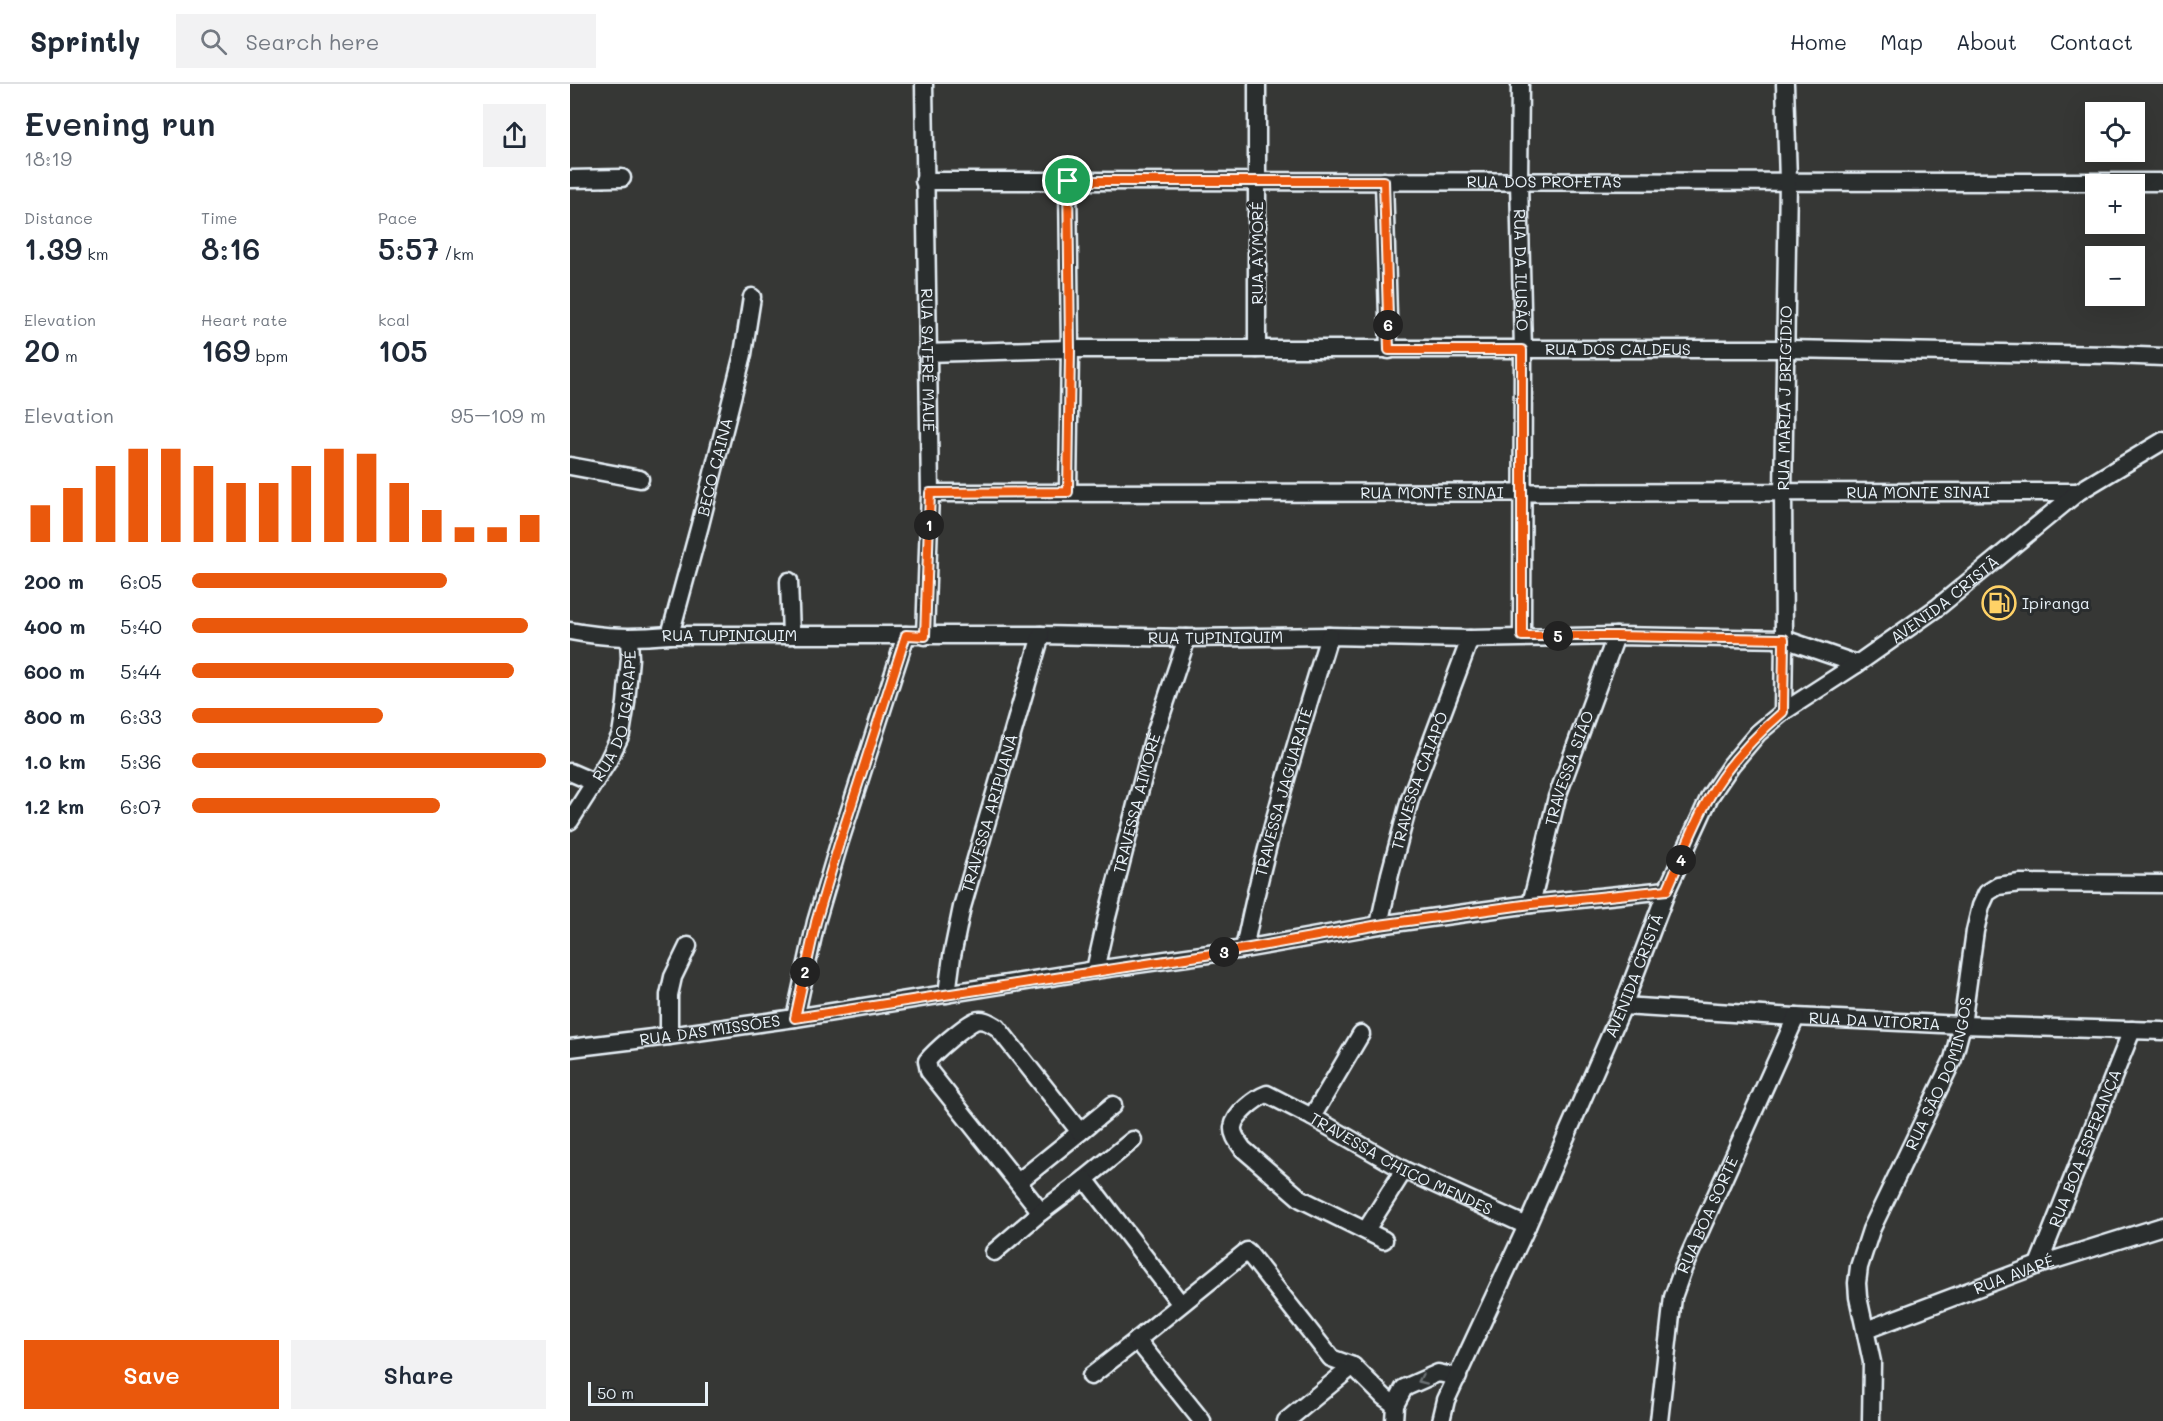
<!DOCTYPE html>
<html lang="en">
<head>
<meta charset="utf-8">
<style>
	body { margin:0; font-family:Mali,sans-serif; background:#f2f2f3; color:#1f2937; height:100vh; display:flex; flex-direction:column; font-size:22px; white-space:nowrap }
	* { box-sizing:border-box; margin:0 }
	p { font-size:20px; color:#747a83 }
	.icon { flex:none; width:33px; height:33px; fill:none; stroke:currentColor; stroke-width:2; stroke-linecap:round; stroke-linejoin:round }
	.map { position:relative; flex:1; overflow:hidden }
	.side { display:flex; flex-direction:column; background:#fff; width:570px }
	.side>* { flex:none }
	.controls { position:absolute; left:1515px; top:18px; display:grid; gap:12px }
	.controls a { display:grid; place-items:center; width:60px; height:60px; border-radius:0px; background:#fff; box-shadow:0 6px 24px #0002; font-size:30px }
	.scale { position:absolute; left:18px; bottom:15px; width:120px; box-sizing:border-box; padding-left:6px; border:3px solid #e8f1f8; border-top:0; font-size:16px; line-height:21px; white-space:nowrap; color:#e8f1f8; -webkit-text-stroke:4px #2a2d2e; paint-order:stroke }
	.pin { position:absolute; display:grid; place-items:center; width:51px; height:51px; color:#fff; margin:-26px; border:3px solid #fff; border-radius:50%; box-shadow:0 2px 6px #0007 }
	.km { position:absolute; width:30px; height:30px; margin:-15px; border-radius:50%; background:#222; color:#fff; font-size:16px; line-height:30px; text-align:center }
	.round { display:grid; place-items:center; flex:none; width:63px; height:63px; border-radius:0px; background:#f2f2f3 }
	.summary { display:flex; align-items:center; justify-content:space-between; height:102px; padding:0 24px }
	h1 { font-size:33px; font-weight:600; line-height:45px }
	.stats { display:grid; grid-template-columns:repeat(3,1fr); gap:9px; height:102px; padding:6px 24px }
	.stats div { display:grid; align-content:center }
	.stats b { font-size:30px; font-weight:600 }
	.stats small { font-size:16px; font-weight:400 }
	.stats p { font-size:16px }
	.chart { height:168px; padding:12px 24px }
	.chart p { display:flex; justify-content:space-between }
	.chart svg { width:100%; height:108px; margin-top:6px; stroke:#ea580c; stroke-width:6 }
	.primary-button { display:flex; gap:12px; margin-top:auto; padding:12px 24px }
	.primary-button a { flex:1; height:69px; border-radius:0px; background:#ea580c; color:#fff; font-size:24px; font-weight:600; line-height:69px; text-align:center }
	.primary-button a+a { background:#f2f2f3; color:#1f2937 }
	ul { padding:0 24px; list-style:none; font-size:20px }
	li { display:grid; grid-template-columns:96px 72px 1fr; align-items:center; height:45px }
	li i { height:15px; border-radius:8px; background:#ea580c }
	header { display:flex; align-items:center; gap:36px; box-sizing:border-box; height:84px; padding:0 30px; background:#fff; border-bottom:2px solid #e0e1e3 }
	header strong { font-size:28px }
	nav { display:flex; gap:33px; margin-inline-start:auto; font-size:21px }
	.search { width:420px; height:54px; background:#f2f2f3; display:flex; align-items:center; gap:15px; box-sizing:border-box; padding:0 21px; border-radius:0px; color:#747a83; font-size:22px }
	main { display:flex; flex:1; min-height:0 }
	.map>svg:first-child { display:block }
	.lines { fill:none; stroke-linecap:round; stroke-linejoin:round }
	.minor-casing { stroke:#e8f1f8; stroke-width:21 }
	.minor { stroke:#2a2d2e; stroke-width:16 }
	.oneway { stroke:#6c7275 }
	.route-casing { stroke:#fff; stroke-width:12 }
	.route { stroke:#ea580c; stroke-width:8 }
	.labels { text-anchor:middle; stroke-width:6; stroke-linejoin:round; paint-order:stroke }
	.street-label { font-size:16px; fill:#e8f1f8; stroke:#2a2d2e }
	.poi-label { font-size:16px; fill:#e8f1f8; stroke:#2a2d2e; text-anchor:start }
</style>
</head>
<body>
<header>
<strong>Sprintly</strong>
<div class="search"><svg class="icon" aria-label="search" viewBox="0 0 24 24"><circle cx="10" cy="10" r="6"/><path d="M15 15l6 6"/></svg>Search here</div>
<nav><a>Home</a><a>Map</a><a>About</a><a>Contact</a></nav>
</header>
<main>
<section class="side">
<div class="summary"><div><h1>Evening run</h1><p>18:19</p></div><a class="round"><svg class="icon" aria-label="share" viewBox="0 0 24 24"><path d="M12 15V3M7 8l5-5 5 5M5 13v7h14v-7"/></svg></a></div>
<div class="stats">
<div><p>Distance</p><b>1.39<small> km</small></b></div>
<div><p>Time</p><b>8:16</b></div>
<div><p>Pace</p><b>5:57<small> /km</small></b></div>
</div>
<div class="stats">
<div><p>Elevation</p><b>20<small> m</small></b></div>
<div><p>Heart rate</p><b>169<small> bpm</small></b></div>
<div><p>kcal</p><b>105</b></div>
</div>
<div class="chart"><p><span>Elevation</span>95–109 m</p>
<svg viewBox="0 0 160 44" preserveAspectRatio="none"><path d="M5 44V29M15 44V22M25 44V13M35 44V6M45 44V6M55 44V13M65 44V20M75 44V20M85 44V13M95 44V6M105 44V8M115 44V20M125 44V31M135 44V38M145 44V38M155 44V33"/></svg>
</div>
<ul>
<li><b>200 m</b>6:05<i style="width:72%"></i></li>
<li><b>400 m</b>5:40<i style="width:95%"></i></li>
<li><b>600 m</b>5:44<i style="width:91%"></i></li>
<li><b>800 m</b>6:33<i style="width:54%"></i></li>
<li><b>1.0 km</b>5:36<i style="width:100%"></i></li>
<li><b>1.2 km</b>6:07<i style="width:70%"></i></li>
</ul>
<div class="primary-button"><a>Save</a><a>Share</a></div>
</section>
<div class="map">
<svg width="1593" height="1337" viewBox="0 0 1593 1337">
	<rect width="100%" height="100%" fill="#363735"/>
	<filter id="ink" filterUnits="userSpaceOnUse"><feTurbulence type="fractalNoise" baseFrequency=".0167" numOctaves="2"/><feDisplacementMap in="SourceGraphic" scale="12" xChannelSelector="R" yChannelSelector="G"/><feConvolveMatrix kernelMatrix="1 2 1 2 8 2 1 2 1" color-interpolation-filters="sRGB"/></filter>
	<g filter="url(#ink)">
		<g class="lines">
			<defs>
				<g id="minor">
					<path id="s1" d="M354,0L360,409L355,552"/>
					<path id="s2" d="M950,0L949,97L953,266L952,552"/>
					<path d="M0,95L52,94"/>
					<path id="s3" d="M354,97L1593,98"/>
					<path d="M814,97L819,266"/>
					<path d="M687,265V0"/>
					<path id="s4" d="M356,269L500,265H1217L1543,271L1593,273"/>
					<path d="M0,382L70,395"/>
					<path d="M498,408L500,265L498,97"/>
					<path id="s5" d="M360,409L1508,408"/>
					<path d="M219,497L221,551"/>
					<path id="s6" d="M0,547C37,554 62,554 100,551H471L617,554L759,552L900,555L1046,552L1214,555L1287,580"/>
					<path id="s7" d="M100,551L130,441L173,270L182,213"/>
					<path id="s8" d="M1213,628L1214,555L1213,409L1218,97L1215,0"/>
					<path d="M0,688L23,698"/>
					<path id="s9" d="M0,737L38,677L51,650L56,619L60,574L59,554"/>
					<path id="s10" d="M961,820L987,713L1046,552"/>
					<path id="s11" d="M809,841L820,790L840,715L900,555"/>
					<path id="s12" d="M674,865C695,759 727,656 759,552"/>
					<path id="s13" d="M525,886L537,833L582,659L617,554"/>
					<path id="s14" d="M377,910L382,872L392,823L471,551"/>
					<path id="s15" d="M1053,922L1226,933L1392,941L1593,947"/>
					<path d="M225,934L246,838L269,760L336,551"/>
					<path d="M99,952V911L103,893L118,862"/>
					<path id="s16" d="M0,964L99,952L225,934L525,886L674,865L809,841L961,820L1097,806"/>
					<path d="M742,1033L791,950"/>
					<path d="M515,1095L563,1056"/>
					<path d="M448,1098L510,1048"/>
					<path d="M471,1128L359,987L357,977C365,967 394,942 405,937C413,934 420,939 427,943L510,1048L543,1021"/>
					<path d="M796,1146L834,1086"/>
					<path id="s17" d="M814,1156L731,1115L673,1065C669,1059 662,1051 663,1043C665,1030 686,1014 697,1010L742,1033L834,1086L957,1142"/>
					<path d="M424,1168L471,1128L515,1095L610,1219"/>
					<path id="s18" d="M1468,1181L1562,946"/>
					<path id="s19" d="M1296,1246L1468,1181L1593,1142"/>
					<path d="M521,1292L567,1256"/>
					<path d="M632,1337L567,1256L677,1167L761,1274L783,1282L814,1313L825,1321"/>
					<path d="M716,1337L783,1282"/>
					<path d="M824,1337L825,1321L834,1304L868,1289L888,1293"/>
					<path id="s20" d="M871,1337L876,1316L957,1142L1053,922L1097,806L1140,712L1161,681L1188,649L1213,628L1287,580L1368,523L1508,408L1593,357"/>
					<path id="s21" d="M1089,1337L1103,1213L1113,1185L1226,933"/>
					<path id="s22" d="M1301,1337L1302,1278L1288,1213L1287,1199L1289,1183L1301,1146L1383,975L1392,941L1405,847L1411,822L1417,809L1428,802L1450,799L1593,800"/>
				</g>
			</defs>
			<use href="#minor" class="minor-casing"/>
			<use href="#minor" class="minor"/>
		</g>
		<defs><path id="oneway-chevron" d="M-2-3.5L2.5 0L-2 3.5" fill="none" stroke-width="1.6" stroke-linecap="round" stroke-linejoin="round" transform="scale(1.5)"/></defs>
		<use class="oneway" href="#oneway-chevron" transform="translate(852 1296) rotate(156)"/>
	</g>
	<g class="lines" filter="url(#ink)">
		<defs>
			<path id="route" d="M498,97H814L819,266H952V552H1046L1214,555L1213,628C1185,652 1158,680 1140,712C1123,741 1111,775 1097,806L961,820L809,841L674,865L225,934L246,838L269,760L336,551L355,552L360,409L498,408L500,265Z"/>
		</defs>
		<use href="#route" class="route-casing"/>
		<use href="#route" class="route"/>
	</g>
	<defs>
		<symbol id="fuel-ring" viewBox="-11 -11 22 22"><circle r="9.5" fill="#2a2d2e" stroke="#ffd166" stroke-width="1.5"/><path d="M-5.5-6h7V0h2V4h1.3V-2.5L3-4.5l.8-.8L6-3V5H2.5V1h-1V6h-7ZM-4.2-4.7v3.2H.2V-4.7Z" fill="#ffd166"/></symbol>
	</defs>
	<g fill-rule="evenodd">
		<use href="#fuel-ring" x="1410" y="500" width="38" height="38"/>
	</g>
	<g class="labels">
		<g class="street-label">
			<text dy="6" stroke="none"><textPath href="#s3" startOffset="620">RUA DOS PROFETAS</textPath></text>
			<text transform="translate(687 169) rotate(-90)" y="6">RUA AYMORÉ</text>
			<text dy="6" stroke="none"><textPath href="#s2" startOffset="186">RUA DA ILUSÃO</textPath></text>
			<text dy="6" stroke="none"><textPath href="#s4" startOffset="692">RUA DOS CALDEUS</textPath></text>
			<text dy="6" stroke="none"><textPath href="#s1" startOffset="276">RUA SATERÊ MAUÉ</textPath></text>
			<text dy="6" stroke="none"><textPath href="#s8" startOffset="314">RUA MARIA J BRIGÍDIO</textPath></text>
			<text dy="6" stroke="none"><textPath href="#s7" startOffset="174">BECO CAINÃ</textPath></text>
			<text dy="6" stroke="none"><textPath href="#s5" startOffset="502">RUA MONTE SINAI</textPath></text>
			<text dy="6" stroke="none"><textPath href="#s5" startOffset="988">RUA MONTE SINAI</textPath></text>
			<text dy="6" stroke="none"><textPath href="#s20" startOffset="990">AVENIDA CRISTÃ</textPath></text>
			<text dy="6" stroke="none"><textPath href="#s6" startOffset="160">RUA TUPINIQUIM</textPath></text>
			<text dy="6" stroke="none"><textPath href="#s6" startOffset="646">RUA TUPINIQUIM</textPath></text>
			<text dy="6" stroke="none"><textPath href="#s9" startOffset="117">RUA DO IGARAPÉ</textPath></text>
			<text dy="6" stroke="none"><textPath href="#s10" startOffset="141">TRAVESSA SIÃO</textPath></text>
			<text dy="6" stroke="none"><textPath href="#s11" startOffset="150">TRAVESSA CAIAPÓ</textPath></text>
			<text dy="6" stroke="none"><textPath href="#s12" startOffset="162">TRAVESSA JAGUARATÉ</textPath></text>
			<text dy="6" stroke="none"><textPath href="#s13" startOffset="172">TRAVESSA AIMORÉ</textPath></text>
			<text dy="6" stroke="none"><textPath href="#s14" startOffset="186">TRAVESSA ARIPUANÃ</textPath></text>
			<text dy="6" stroke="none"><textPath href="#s20" startOffset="486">AVENIDA CRISTÃ</textPath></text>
			<text dy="6" stroke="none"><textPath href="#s15" startOffset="252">RUA DA VITÓRIA</textPath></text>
			<text dy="6" stroke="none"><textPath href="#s16" startOffset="141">RUA DAS MISSÕES</textPath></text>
			<text dy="6" stroke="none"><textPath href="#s22" startOffset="366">RUA SÃO DOMINGOS</textPath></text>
			<text dy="6" stroke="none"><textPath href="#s18" startOffset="126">RUA BOA ESPERANÇA</textPath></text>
			<text dy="6" stroke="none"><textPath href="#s17" startOffset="394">TRAVESSA CHICO MENDES</textPath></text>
			<text dy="6" stroke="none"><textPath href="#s21" startOffset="214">RUA BOA SORTE</textPath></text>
			<text dy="6" stroke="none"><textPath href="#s19" startOffset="158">RUA AVARÉ</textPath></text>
		</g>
		<g class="poi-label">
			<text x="1452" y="525">Ipiranga</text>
		</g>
	</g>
</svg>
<div class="controls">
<a><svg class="icon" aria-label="locate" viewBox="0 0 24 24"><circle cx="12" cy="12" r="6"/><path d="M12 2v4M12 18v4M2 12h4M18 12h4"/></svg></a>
<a>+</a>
<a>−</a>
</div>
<div class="scale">50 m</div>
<div class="pin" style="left:498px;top:97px;background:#1e9e55"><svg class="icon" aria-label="arrive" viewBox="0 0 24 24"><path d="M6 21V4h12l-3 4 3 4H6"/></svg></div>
<b class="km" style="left:359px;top:441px">1</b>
<b class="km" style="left:235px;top:888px">2</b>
<b class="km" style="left:654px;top:868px">3</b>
<b class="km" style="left:1111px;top:776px">4</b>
<b class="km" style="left:988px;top:552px">5</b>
<b class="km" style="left:818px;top:241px">6</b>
</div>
</main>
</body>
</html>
